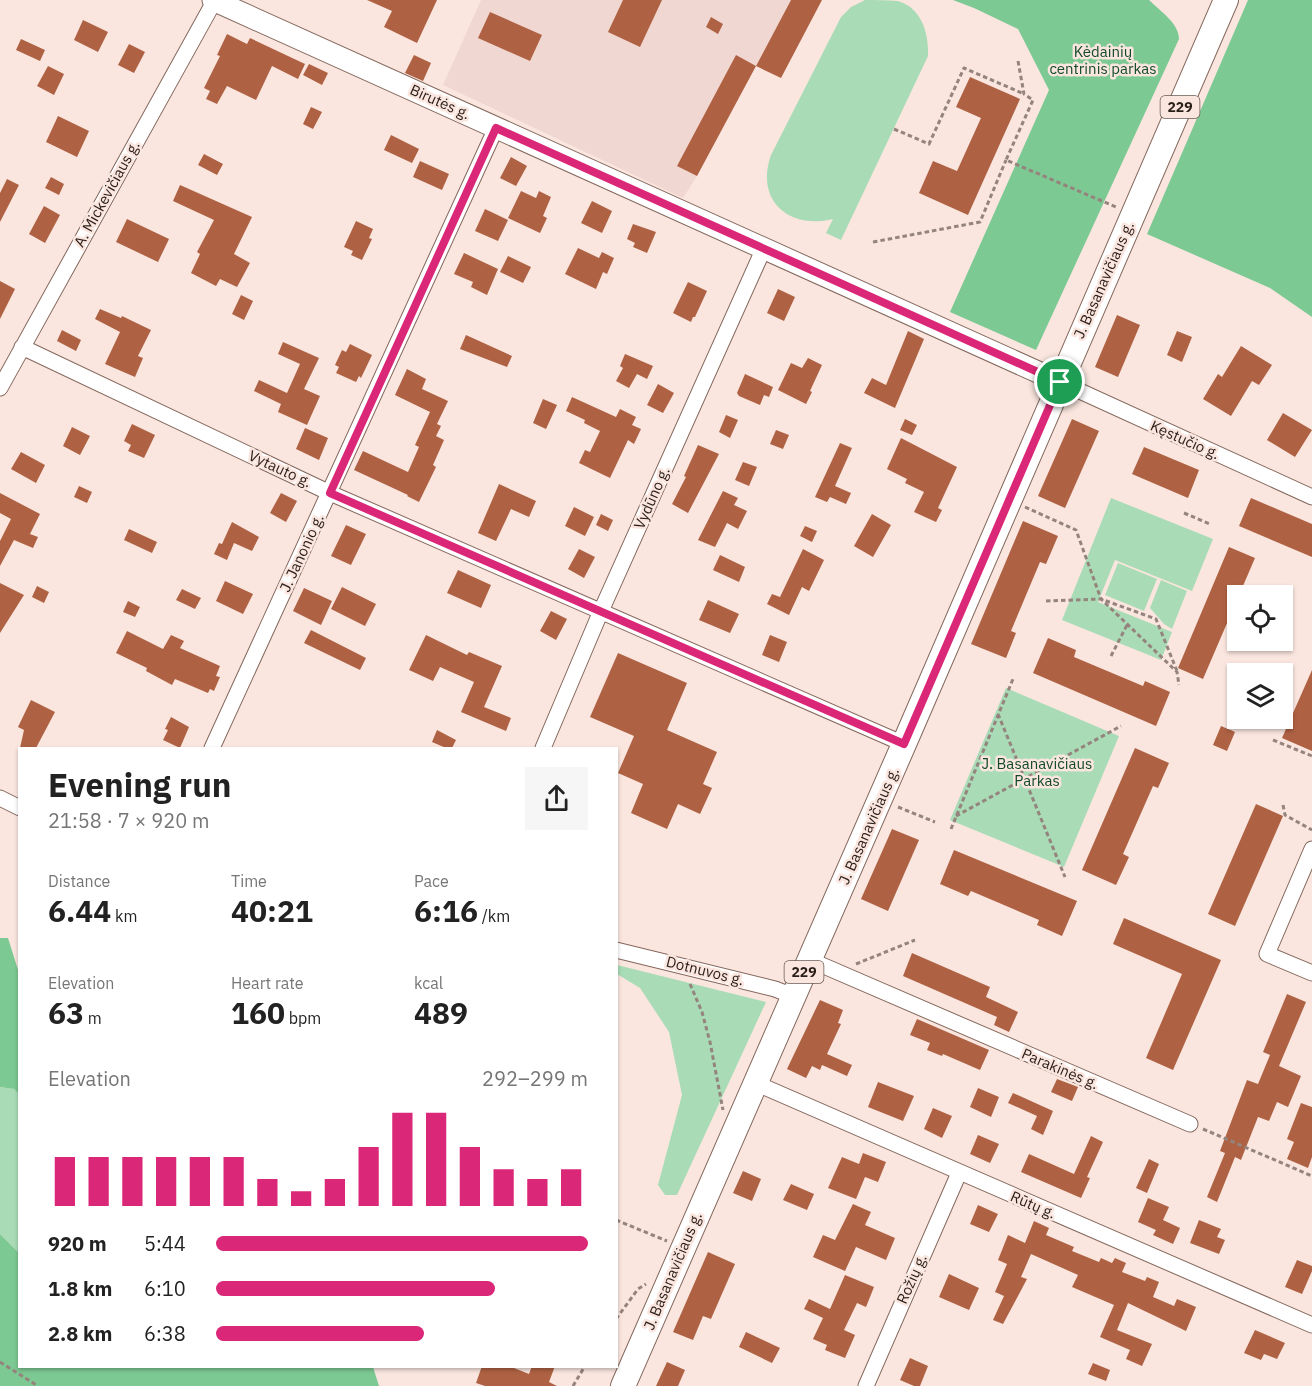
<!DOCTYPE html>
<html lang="en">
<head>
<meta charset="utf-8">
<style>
	body { margin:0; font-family:"IBM Plex Sans",sans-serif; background:#f6f6f6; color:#222; height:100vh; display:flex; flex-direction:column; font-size:22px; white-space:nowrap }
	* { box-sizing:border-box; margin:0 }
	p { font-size:20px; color:#767676 }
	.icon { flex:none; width:33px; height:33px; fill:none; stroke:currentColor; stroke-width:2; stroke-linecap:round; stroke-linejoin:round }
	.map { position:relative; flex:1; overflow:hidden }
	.details { position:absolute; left:18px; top:747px; width:600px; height:621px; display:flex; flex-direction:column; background:#fff; border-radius:0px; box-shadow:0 2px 4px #0004 }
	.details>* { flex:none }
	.tools { position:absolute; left:1227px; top:585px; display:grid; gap:12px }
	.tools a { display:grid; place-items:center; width:66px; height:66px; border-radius:0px; background:#fff; box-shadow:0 2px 4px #0004; font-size:30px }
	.pin { position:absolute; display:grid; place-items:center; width:51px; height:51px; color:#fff; margin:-26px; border:3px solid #fff; border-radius:50%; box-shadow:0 2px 6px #0007 }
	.round { display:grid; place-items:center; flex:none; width:63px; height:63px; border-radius:0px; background:#f6f6f6 }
	.headline { display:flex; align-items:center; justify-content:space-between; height:102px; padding:0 30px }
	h1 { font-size:33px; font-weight:700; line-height:45px }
	.stats { display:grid; grid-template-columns:repeat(3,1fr); gap:9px; height:102px; padding:6px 30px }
	.stats div { display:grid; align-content:center }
	.stats b { font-size:30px; font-weight:700 }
	.stats small { font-size:16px; font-weight:400 }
	.stats p { font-size:16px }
	.chart { height:168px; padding:12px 30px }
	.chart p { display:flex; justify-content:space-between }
	.chart svg { width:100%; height:108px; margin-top:6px; stroke:#db2777; stroke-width:6 }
	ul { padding:0 30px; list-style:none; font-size:20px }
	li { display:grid; grid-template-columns:96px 72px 1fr; align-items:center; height:45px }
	li i { height:15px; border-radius:8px; background:#db2777 }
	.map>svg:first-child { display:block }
	.industrial { fill:#f1d7d1 }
	.green { fill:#a9dcb6 }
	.forest { fill:#7dc993 }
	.building { fill:#af6243 }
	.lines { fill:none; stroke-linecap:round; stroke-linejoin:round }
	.street-casing { stroke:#84675c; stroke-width:17 }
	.secondary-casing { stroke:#84675c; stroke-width:23 }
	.primary-casing { stroke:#84675c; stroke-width:26 }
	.path { stroke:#94847d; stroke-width:3; stroke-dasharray:4.5 3; stroke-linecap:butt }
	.street { stroke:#fff; stroke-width:15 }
	.secondary { stroke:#fff; stroke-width:21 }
	.primary { stroke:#fff; stroke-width:24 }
	.route-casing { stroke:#fff; stroke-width:12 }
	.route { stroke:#db2777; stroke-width:8 }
	.labels { text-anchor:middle; stroke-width:5; stroke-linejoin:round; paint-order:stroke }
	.shield { fill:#fae6df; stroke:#685a54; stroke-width:1.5 }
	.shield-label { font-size:14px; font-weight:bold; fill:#2a1e19 }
	.park-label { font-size:15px; fill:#104a27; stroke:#fae6df }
	.street-label { font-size:15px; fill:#2a1e19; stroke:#fae6df }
</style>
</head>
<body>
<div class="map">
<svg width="1312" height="1386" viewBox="0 0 1312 1386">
	<rect width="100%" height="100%" fill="#fae6df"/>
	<path class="industrial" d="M481,0H791L697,176L683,198L443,85Z"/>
	<path class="green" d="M865,0C875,0 888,0 898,1C922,8 929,34 928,56L841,240L826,233L833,219C788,230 755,200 771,155L841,17L851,7Z
		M1111,498L1213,539L1192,591L1115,560L1098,602L1172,632L1161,660L1062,620Z
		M1118,563L1157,579L1144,611L1105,595Z
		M1161,580L1187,591L1172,629L1164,624L1150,608Z
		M1006,688L1119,736L1064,867L950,820Z
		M617,965L766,1002L677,1195H665L658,1185L682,1095L669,1032L640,988L617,974Z
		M0,1087L14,1089L19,1094V1253L0,1234Z"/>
	<path class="forest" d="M953,0H1149C1160,11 1179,23 1179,39L1036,350L950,312L1049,90L1018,29L974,8Z
		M1248,0H1312V317L1270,288L1147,234Z
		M0,938H8L19,973V1094L14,1089L0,1087Z
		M0,1234L19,1253L20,1366L373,1367L379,1386H0Z"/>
	<path class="building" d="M367,0H437L417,43L384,27L392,11Z
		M623,0H662L640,47L608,32Z
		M791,0H822L781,78L756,66Z
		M490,12L542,35L530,61L478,38Z
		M711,17L723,24L718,34L706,27Z
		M83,20L108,32L98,52L74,40Z
		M227,34L247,44L250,38L305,64L298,79L272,66L256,100L227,86L217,104L206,99L210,91L204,88L220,56L217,55Z
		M21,39L45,50L40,61L16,50Z
		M129,44L145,52L134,73L118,65Z
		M414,55L431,63L423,81L405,73Z
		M736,55L756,66L697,176L677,166Z
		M309,64L328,73L322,85L303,75Z
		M48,66L64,74L54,95L37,86Z
		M970,77L1020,99L968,215L919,193L933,161L957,171L981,118L956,107Z
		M311,107L322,112L313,129L303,124Z
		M58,116L89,131L77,157L46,142Z
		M391,135L419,149L412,163L384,150Z
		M204,154L223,164L217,175L198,165Z
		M511,157L527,166L516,186L500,178Z
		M420,161L449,174L442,190L413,177Z
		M51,177L64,184L59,195L45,188Z
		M7,179L19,185L0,222V193Z
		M180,185L252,217L234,254L250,263L237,287L220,279L216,286L191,273L200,254L197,252L214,220L173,201Z
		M521,191L536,198L539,191L551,197L543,216L547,218L540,233L508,218Z
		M592,201L612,211L602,233L581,223Z
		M44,206L60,215L45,243L29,234Z
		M485,209L508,220L498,241L475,231Z
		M127,219L169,239L158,262L116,242Z
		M356,221L373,229L369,238L372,239L362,260L351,255L353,251L344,247Z
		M633,224L656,232L647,253L633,247L635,243L627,239Z
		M578,248L599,258L602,252L614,258L607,274L603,272L596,289L565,274Z
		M464,253L498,269L487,295L471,287L473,282L454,274Z
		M508,256L531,267L523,283L500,272Z
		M0,281L15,289L0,319Z
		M688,282L707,291L695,317H693L691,322L673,313Z
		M778,289L795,297L784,321L767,313Z
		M241,295L253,301L244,320L232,314Z
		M100,309L121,318L122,316L151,330L138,356L143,358L135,377L105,364L120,332L95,319Z
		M1117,315L1140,325L1118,377L1095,367Z
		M62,330L81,340L76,351L57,341Z
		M908,331L924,339L895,408L864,393L872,378L886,385Z
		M1177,331L1192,337L1182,362L1167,355Z
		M466,335L512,356L507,367L460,349Z
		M283,342L319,358L304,389L320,396L307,425L278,412L281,404L254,391L259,380L287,393L300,364L278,354Z
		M350,344L372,355L361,378L359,376L356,382L336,373L339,367L335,365L342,350L346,352Z
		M1241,346L1272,365L1259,385L1252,381L1231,416L1203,399L1218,374L1222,377Z
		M625,354L653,366L647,379L637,374L629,388L616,381L623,368L620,366Z
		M808,358L822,365L810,391L812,392L806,404L778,390L791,363L802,368Z
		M407,369L426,379L422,389L448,401L437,424L441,426L436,436L444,440L433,465L436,467L419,502L407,496L408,495L354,470L363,451L408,472L419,447L415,445L430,412L395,395Z
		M745,374L773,387L769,397L764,395L760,405L739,396L737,393Z
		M658,384L674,393L663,413L647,405Z
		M572,397L616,417L620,409L636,417L632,425L641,429L634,444L628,440L610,478L579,463L585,450L590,452L600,431L584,423L585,420L566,411Z
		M543,399L557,405L546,429L533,423Z
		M1283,413L1312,430L1295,457L1267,440Z
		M726,415L738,420L730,438L719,432Z
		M905,419L917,425L912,435L900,430Z
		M1072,419L1099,431L1065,508L1038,496Z
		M132,424L155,435L144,458L128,451L131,445L124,441Z
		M72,427L90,436L80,455L63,446Z
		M305,428L328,438L319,460L296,449Z
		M776,430L789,435L783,449L770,444Z
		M901,438L957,467L938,508L942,510L936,522L914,512L924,492L905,483L907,479L887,469Z
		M840,443L852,448L835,486L851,493L846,504L830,497L827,502L815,497Z
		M698,445L719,454L688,513L672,504L686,477L684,476Z
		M1144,447L1199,470L1188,498L1132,474Z
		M21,452L45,465L36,483L11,469Z
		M743,462L757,467L749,486L735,480Z
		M499,484L536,501L529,517L511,509L496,541L478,533Z
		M79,486L92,492L87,503L74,497Z
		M723,491L738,498L734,505L747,511L738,529L727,523L715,547L698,540Z
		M0,493L40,514L30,534L38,537L33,548L14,540L0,566V541L11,519L0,513Z
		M281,493L297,501L286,522L270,513Z
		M1251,498L1312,524V557L1239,526Z
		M574,507L594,517L585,536L565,526Z
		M601,514L613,520L608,531L596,525Z
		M872,514L891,525L873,557L854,546Z
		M1023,521L1058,536L1046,564L1040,562L1011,631L1016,633L1006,658L971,644Z
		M232,522L259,537L252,551L234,543L227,560L214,554L219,543L222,544Z
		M346,525L366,534L351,565L331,556Z
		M805,526L817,531L812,542L800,536Z
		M129,529L157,542L152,553L124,540Z
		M1229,547L1255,558L1203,679L1178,668Z
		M579,549L595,557L584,578L568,569Z
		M803,549L824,560L809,591L802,587L789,615L767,604L772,594L780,597Z
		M720,555L745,567L739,582L713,570Z
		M458,570L491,585L481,608L447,593Z
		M225,581L253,594L243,614L216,601Z
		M0,583L24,595L0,633Z
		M37,586L49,592L44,603L32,597Z
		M342,587L376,604L365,626L331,609Z
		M304,588L332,601L321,625L293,611Z
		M182,589L201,598L195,609L176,600Z
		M708,600L739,614L730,633L699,620Z
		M128,601L140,607L135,617L123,612Z
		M551,611L567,619L556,640L540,631Z
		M311,630L366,658L360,670L304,643Z
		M127,631L163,649L171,635L184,641L180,648L220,666L216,676L220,677L214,691L210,689L208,693L175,679L172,685L146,671L147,668L116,653Z
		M426,635L467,655L469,652L502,666L484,707L511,718L506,731L461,712L474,682L440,667L433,681L409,670Z
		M770,635L787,642L779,662L762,655Z
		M1048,638L1076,650L1074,657L1143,686L1145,681L1170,692L1156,726L1033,673Z
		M618,653L687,683L667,730L717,752L703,784L712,788L700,814L678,804L667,829L631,813L643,784L618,773L634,736L590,717Z
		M1312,670V751L1282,738Z
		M31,700L55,712L36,748H20L24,730L18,727Z
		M171,717L189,727L180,748L163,740L168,730L165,729Z
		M1221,726L1235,732L1227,751L1213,745Z
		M437,730L456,740L452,748H446L432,742Z
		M1135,748L1169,763L1158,788L1153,786L1123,854L1129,857L1116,885L1082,870Z
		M1256,804L1283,816L1235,926L1208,914Z
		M892,829L919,840L888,911L861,899Z
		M954,850L1077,901L1062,936L1037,925L1039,920L971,891L968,896L940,884Z
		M1124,918L1221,960L1173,1070L1146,1058L1182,974L1113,944Z
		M912,953L990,987L986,997L1018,1012L1009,1032L994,1025L997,1017L903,976Z
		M1287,994L1306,1002L1279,1066L1301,1076L1288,1107L1277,1102L1269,1121L1258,1117L1241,1160L1235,1157L1217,1202L1207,1197L1225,1153L1220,1151L1247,1080L1258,1084L1270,1055L1263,1052Z
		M820,1000L843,1010L838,1023L841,1024L827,1054L852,1065L847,1076L822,1065L820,1070L812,1066L806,1078L787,1069Z
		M917,1019L989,1050L980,1070L943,1054L942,1056L927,1050L930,1043L910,1035Z
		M1057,1079L1078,1087L1072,1101L1051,1092Z
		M878,1082L914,1096L903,1121L868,1107Z
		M978,1088L999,1097L991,1117L970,1107Z
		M1013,1093L1053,1111L1043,1135L1031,1129L1037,1116L1008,1103Z
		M1301,1103L1312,1107V1157L1308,1168L1287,1159L1294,1142L1287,1139Z
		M933,1108L952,1116L942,1138L924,1129Z
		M978,1135L999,1144L990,1163L970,1154Z
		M1091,1136L1103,1142L1087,1177L1090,1178L1081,1198L1021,1172L1029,1154L1074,1174Z
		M863,1153L886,1162L878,1182L865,1177L856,1199L828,1188L842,1157L859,1164Z
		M1149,1159L1159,1164L1147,1193L1136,1188Z
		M743,1171L761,1179L752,1201L733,1193Z
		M791,1184L814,1194L807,1210L783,1200Z
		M1148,1198L1169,1207L1163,1220L1180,1228L1173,1244L1153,1235L1156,1230L1138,1222Z
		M853,1204L871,1212L865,1225L895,1238L886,1260L856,1247L845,1271L813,1257L823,1235L835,1240Z
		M978,1205L998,1214L989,1232L970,1224Z
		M1199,1220L1221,1229L1217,1237L1225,1240L1219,1254L1190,1243Z
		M1034,1221L1049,1228L1046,1235L1074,1247L1072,1251L1099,1262L1101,1258L1112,1263L1115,1258L1126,1263L1122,1272L1145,1281L1147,1277L1159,1282L1153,1297L1174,1306L1177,1299L1196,1307L1186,1331L1128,1303L1117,1330L1152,1344L1142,1366L1126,1359L1130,1350L1100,1337L1114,1305L1072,1287L1078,1275L1031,1254L1021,1277L1027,1279L1003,1324L993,1320L1004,1296L995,1292L1007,1264L998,1260L1008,1235L1025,1243Z
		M708,1252L735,1264L711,1319L703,1316L693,1340L673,1332Z
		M1297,1260L1312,1266V1271L1302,1294L1285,1287Z
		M949,1274L979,1288L969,1310L939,1297Z
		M845,1275L874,1287L866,1307L857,1303L844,1330L855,1335L845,1358L825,1350L827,1345L813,1339L823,1318L804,1309L809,1299L830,1309Z
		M1255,1330L1285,1343L1277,1359L1264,1354L1261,1360L1244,1353Z
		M746,1332L780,1348L772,1363L739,1347Z
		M910,1358L928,1366L920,1386H914L900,1380Z
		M667,1362L685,1370L678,1386H656Z
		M1093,1363L1110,1370L1106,1381L1088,1374Z
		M482,1366H509L529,1374L532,1366H555L549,1382L557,1386H485L476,1383Z"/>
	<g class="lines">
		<defs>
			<path id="street" d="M22,347L330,493L904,744
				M1060,382L1312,497
				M0,388L215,0
				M212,748L496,128
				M543,748L601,611L764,248
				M0,798L20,808
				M1312,849L1267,954L1312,973
				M616,950L775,989L793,996
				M810,960L1190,1124
				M755,1083L1312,1325
				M866,1386L959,1173"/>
			<path id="secondary" d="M213,0L1060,382"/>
			<path id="primary" d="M623,1386L904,744L1226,0"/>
		</defs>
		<use href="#street" class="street-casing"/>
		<use href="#secondary" class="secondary-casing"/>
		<use href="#primary" class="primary-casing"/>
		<path class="path" d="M1018,61L1024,94L1033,100L1006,160L1116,207
			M894,129L929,144L964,68L1024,94
			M873,242L980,222L1006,160
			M1025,507L1076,530L1101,599L1177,672L1179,685
			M1184,513L1210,524
			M1046,601L1101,599L1156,619L1177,671
			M1111,656L1127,625
			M998,714L1065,877
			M1273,740L1312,756
			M1283,805L1285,815L1312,830
			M898,807L935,822
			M956,816L1121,726
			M951,829L1013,679
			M856,964L915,940
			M690,984L702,1012L710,1042L723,1110
			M1203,1129L1312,1176
			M616,1220L667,1241
			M616,1319L638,1289L646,1284
			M0,1362L38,1386
			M573,1386L585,1366"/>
		<use href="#street" class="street"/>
		<use href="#secondary" class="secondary"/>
		<use href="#primary" class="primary"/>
	</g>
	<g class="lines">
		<defs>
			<path id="route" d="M496,128L1060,382L904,744L330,493Z"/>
		</defs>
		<use href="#route" class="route-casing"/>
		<use href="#route" class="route"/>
	</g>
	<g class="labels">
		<g class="shield">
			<rect x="1160.5" y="96" width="39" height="22" rx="4.5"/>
			<rect x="784.5" y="961" width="39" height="22" rx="4.5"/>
		</g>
		<g class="shield-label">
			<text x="1180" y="112">229</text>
			<text x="804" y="977">229</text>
		</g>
		<g class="park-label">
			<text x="1103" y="57">Kėdainių<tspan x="1103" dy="17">centrinis parkas</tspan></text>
			<text x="1037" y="769">J. Basanavičiaus<tspan x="1037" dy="17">Parkas</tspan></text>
		</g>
		<g class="street-label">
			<text transform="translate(440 102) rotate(24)" y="5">Birutės g.</text>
			<text transform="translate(107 194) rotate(-61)" y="5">A. Mickevičiaus g.</text>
			<text transform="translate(1104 280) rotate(-66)" y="5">J. Basanavičiaus g.</text>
			<text transform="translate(1185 440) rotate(24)" y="5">Kęstučio g.</text>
			<text transform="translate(280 469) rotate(25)" y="5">Vytauto g.</text>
			<text transform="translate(652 498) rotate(-66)" y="5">Vydūno g.</text>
			<text transform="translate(302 553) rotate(-65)" y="5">J. Janonio g.</text>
			<text transform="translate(869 826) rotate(-66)" y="5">J. Basanavičiaus g.</text>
			<text transform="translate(705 971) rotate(14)" y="5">Dotnuvos g.</text>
			<text transform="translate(1060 1069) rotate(23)" y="5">Parakinės g.</text>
			<text transform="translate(1033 1205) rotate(23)" y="5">Rūtų g.</text>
			<text transform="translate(673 1271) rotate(-67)" y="5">J. Basanavičiaus g.</text>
			<text transform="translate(912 1279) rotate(-66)" y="5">Rožių g.</text>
		</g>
	</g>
</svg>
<div class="tools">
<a><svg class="icon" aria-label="locate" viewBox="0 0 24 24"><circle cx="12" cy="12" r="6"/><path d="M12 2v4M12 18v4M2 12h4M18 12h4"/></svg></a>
<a><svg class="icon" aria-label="layers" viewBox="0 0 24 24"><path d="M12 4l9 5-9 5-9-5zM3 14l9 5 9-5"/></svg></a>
</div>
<div class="pin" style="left:1060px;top:382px;background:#1e9e55"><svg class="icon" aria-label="arrive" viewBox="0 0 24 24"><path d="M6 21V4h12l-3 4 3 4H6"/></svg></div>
<section class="details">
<div class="headline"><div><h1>Evening run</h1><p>21:58 · 7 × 920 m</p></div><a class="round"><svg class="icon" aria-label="share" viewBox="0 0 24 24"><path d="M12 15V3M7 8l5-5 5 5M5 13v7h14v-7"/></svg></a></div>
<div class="stats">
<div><p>Distance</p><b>6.44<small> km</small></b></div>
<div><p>Time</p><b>40:21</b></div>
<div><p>Pace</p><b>6:16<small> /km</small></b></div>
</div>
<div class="stats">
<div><p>Elevation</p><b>63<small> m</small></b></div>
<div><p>Heart rate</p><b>160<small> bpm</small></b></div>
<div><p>kcal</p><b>489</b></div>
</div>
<div class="chart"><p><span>Elevation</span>292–299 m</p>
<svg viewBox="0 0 160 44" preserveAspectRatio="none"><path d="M5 44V24M15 44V24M25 44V24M35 44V24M45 44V24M55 44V24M65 44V33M75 44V38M85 44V33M95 44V20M105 44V6M115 44V6M125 44V20M135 44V29M145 44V33M155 44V29"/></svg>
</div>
<ul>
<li><b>920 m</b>5:44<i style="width:100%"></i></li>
<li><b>1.8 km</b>6:10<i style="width:75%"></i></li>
<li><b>2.8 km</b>6:38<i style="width:56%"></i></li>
</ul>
</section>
</div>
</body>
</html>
